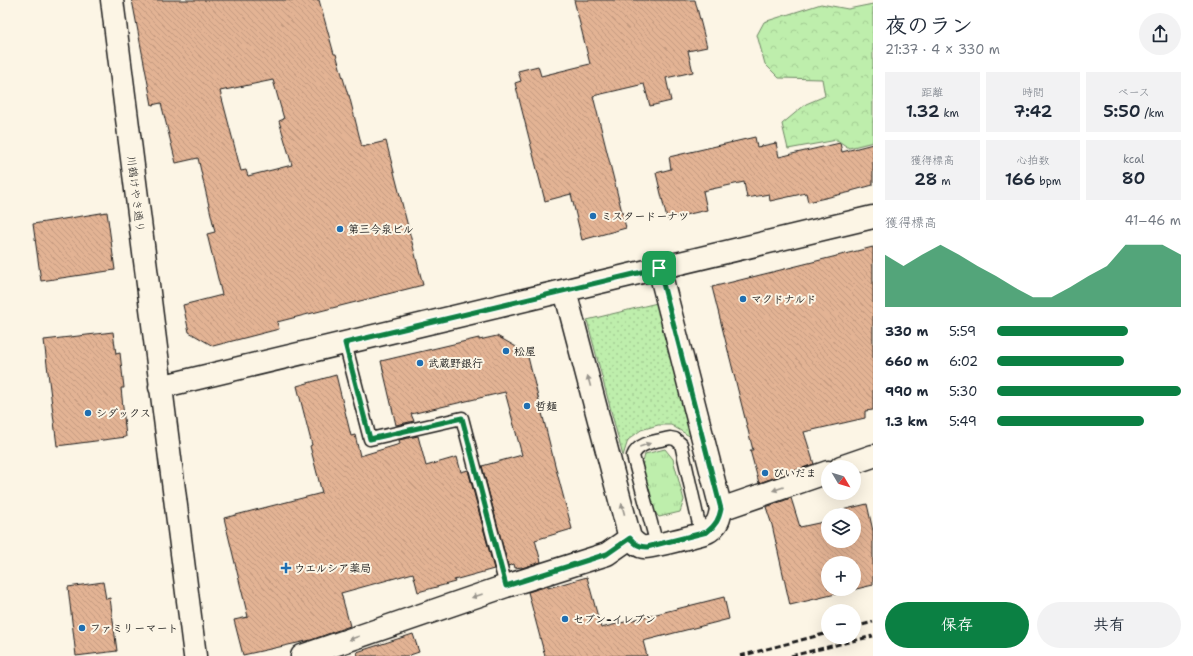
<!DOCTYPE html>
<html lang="ja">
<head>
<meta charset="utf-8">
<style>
	body { margin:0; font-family:"Shantell Sans","Klee One",sans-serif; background:#f2f2f3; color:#1f2937; height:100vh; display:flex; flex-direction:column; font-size:15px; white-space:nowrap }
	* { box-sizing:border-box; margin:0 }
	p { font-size:13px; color:#747a83 }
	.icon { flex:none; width:22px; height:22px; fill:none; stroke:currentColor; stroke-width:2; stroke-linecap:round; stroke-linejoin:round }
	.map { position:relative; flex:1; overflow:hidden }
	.details { display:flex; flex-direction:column; background:#fff; width:320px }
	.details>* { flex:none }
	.needle { width:26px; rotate:128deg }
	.fabs { position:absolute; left:821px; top:460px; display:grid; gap:8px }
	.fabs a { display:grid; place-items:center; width:40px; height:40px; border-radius:50%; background:#fff; box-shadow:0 4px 16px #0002; font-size:20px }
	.pin { position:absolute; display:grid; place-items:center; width:34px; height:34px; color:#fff; margin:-17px; border-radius:8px; box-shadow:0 2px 6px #0006 }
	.round { display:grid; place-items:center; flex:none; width:42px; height:42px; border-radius:21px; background:#f2f2f3 }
	.headline { display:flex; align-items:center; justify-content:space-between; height:68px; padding:0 12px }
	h1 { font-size:22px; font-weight:600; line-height:30px }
	.figures { display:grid; grid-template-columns:repeat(3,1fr); gap:6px; height:68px; padding:4px 12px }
	.figures div { display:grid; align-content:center; border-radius:0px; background:#f2f2f3; text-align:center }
	.figures b { font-size:17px; font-weight:600 }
	.figures small { font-size:11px; font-weight:400 }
	.figures p { font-size:11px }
	.chart { height:112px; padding:8px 12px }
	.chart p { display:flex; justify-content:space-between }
	.chart svg { width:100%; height:72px; margin-top:4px; fill:#0b8043; opacity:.7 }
	.cta { display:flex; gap:8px; margin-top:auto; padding:8px 12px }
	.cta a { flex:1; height:46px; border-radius:24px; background:#0b8043; color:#fff; font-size:16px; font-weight:600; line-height:46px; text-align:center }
	.cta a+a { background:#f2f2f3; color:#1f2937 }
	ul { padding:0 12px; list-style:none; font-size:13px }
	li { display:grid; grid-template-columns:64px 48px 1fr; align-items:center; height:30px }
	li i { height:10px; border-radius:5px; background:#0b8043 }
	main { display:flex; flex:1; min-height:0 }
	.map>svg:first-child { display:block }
	.grass { fill:url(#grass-tufts); stroke:#6d8564 }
	.forest { fill:url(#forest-crowns); stroke:#6d8564 }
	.park { fill:url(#park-dots); stroke:#6d8564 }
	.building { fill:url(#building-back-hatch); stroke:#1c1c1c; fill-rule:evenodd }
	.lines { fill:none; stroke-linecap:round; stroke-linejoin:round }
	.lane-casing { stroke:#1c1c1c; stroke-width:15 }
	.street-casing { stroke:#1c1c1c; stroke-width:25 }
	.secondary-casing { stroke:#1c1c1c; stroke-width:25 }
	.lane { stroke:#fcf5e5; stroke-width:12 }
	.street { stroke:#fcf5e5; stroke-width:22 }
	.secondary { stroke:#fcf5e5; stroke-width:22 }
	.rail { stroke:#1c1c1c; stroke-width:3; stroke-dasharray:6 3; stroke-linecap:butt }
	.oneway { fill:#97938b }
	.route-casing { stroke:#fff; stroke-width:8 }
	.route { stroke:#0b8043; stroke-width:5 }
	.poi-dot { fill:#1f6fb2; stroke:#fcf5e5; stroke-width:1.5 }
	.labels { text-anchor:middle; stroke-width:4; stroke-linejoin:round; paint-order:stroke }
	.street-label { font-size:11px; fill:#1c1c1c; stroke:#fcf5e5 }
	.poi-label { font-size:11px; font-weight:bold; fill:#1c1c1c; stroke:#fcf5e5; text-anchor:start }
</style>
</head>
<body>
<main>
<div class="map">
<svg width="873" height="656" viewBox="0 0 873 656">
	<defs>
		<pattern id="grass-tufts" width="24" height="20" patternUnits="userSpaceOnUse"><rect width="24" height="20" fill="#beeeac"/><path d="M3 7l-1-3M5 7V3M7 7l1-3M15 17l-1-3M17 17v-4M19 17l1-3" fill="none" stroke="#a3cc93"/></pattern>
		<pattern id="forest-crowns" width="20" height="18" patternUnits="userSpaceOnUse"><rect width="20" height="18" fill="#beeeac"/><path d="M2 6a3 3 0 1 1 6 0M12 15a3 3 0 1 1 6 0" fill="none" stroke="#a3cc93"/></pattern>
		<pattern id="park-dots" width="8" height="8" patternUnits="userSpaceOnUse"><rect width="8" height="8" fill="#beeeac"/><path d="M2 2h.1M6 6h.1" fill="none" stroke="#a3cc93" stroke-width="1.8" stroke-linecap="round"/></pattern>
		<pattern id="building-back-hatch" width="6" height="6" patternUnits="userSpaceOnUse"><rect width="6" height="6" fill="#e3b394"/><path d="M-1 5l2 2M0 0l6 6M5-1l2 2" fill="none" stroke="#c2997f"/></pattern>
	</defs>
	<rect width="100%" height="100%" fill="#fcf5e5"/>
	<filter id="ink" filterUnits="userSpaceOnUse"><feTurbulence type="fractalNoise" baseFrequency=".025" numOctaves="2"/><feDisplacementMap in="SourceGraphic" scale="8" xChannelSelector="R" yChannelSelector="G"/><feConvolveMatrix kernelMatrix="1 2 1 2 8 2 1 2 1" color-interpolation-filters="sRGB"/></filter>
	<g filter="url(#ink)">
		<path class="grass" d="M665,449L673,459L684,500L680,512L659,517L653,510L642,467L645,454Z"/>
		<path class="forest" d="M821,4L848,9L873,4V142L849,148L837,140L788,149L782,124L806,104L825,96L822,79L779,78L765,64L757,35L764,22Z"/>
		<path class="park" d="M657,303L691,437L671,425H658L641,430L628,440L623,456L587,320Z"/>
		<path class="building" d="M132,0H319L334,54H336L348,95H349L362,147L386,141L423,285L277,322L279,329L213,346L189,332L183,305L222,295L207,234L215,232L198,158L176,163L161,103L152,105ZM273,80L284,119L279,121L292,165L248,176L246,170L241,171L220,91Z
			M574,0H695L707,47L688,51L693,72L666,78L671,101L650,106L644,84L593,96L626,228L582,240L571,194L545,201L515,83L521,81L518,71L538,66L541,76L590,64Z
			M755,137L757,147L776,143L779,157L840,143L842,152L873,144V185L851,191V192L808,202L806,193L770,201L769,194L747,198L744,182L703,191L707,210L667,219L656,173L671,169L669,157Z
			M107,212L115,270L41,281L33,224Z
			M873,247V410L865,411V418L804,432L814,464L759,483L750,450H753L712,287Z
			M113,332L116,354L120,353L124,388H121L126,437L57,446L44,340Z
			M497,336L527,353L555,465L572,529L535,540L541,562L522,568V567L515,568L514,564L508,566L482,466L522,455L505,392L411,414L414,421L396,425L381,361L479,338V340Z
			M336,375L351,436L355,435L360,456L400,444L399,440L418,436L426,466L457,457L461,472L468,470L494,569L454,580L455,582L418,592L413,573L341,593L350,626L311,640L243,655L234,620L248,617L224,518L322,493L310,446L312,445L297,386Z
			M791,498L800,527L828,521V541H854V515H839L838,511L867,504L873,531V585L790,605L772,525L766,507ZM828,563H854V589H828Z
			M587,577L601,628L724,597L729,619L643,641L647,656H545L528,592L548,586V588Z
			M103,582L106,599L110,598L117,651L76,656L68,587Z
			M413,634L419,652L407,656H358L357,652Z"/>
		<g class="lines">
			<defs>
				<path id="lane" d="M345,343L370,439L462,418L506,586
					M657,545L633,456C638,442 658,441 670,438L675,439L681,444L701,533"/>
				<path id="street" d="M841,467L873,456
					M721,509L828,472
					M302,656L506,586L607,554L630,538"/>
				<path id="secondary" d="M112,0L195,656
					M565,291L630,538C634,542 637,546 643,547C649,548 699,535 707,532C709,531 713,528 714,526C719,522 720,515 721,509L659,268
					M160,387L873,217"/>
			</defs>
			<use href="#lane" class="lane-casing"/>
			<use href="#street" class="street-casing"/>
			<use href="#secondary" class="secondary-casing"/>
			<use href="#lane" class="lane"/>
			<use href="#street" class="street"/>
			<use href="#secondary" class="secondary"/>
			<path class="rail" d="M854,627L873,622
				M740,656L828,633
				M791,656L873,636"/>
		</g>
		<defs><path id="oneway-solid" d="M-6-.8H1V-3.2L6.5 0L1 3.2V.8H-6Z"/></defs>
		<g class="oneway">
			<use href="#oneway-solid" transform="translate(589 381) rotate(-105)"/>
			<use href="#oneway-solid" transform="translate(645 445) rotate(-19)"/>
			<use href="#oneway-solid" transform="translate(778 489) rotate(161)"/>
			<use href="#oneway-solid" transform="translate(623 509) rotate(-105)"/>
			<use href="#oneway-solid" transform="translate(477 596) rotate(161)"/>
			<use href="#oneway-solid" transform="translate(354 638) rotate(161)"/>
		</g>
	</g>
	<g class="lines" filter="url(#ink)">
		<defs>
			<path id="route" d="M659,268L721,509C719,519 716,525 707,532L647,547C639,547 635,544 630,538L607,554L506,586L462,418L370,439L345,343Z"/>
		</defs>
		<use href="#route" class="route-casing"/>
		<use href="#route" class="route"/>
	</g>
	<g class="poi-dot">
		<circle cx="593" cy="216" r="4"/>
		<circle cx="340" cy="229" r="4"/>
		<circle cx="743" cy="299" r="4"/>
		<circle cx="506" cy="351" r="4"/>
		<circle cx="420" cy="363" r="4"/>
		<circle cx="527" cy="406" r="4"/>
		<circle cx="88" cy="413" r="4"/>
		<circle cx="765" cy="473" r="4"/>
		<path d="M284 562h4v4h4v4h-4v4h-4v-4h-4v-4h4z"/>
		<circle cx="565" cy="619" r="4"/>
		<circle cx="82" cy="628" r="4"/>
	</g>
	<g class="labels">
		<g class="street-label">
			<text transform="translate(136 194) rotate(83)" y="4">川鶴けやき通り</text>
		</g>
		<g class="poi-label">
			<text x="601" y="220">ミスタードーナツ</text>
			<text x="348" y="233">第三今泉ビル</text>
			<text x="751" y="303">マクドナルド</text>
			<text x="514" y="355">松屋</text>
			<text x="428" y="367">武蔵野銀行</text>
			<text x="535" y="410">哲麺</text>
			<text x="96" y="417">シダックス</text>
			<text x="773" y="477">びいだま</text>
			<text x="294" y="572">ウエルシア薬局</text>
			<text x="573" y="623">セブン-イレブン</text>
			<text x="90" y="632">ファミリーマート</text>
		</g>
	</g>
</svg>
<div class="fabs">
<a><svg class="needle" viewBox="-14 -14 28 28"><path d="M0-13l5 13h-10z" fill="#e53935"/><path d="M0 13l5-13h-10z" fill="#747a83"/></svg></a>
<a><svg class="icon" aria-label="layers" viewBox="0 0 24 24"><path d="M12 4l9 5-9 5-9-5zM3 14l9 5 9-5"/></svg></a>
<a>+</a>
<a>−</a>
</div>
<div class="pin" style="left:659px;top:268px;background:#1e9e55"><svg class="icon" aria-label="arrive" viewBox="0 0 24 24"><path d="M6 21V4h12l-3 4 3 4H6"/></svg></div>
</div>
<section class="details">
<div class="headline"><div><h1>夜のラン</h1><p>21:37 · 4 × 330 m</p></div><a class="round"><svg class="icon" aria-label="share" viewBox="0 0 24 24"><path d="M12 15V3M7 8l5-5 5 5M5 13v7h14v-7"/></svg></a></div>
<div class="figures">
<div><p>距離</p><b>1.32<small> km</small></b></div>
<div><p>時間</p><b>7:42</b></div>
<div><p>ペース</p><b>5:50<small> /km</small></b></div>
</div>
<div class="figures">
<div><p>獲得標高</p><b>28<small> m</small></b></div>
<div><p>心拍数</p><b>166<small> bpm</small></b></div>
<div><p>kcal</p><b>80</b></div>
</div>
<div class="chart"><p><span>獲得標高</span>41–46 m</p>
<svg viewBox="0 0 160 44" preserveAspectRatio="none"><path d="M0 44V12L10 19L20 12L30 6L40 12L50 19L60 25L70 32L80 38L90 38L100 32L110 25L120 19L130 6L140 6L150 6L160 12V44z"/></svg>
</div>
<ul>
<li><b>330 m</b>5:59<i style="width:71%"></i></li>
<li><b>660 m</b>6:02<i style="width:69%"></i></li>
<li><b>990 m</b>5:30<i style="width:100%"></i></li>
<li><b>1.3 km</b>5:49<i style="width:80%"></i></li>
</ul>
<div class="cta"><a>保存</a><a>共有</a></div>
</section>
</main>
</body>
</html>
